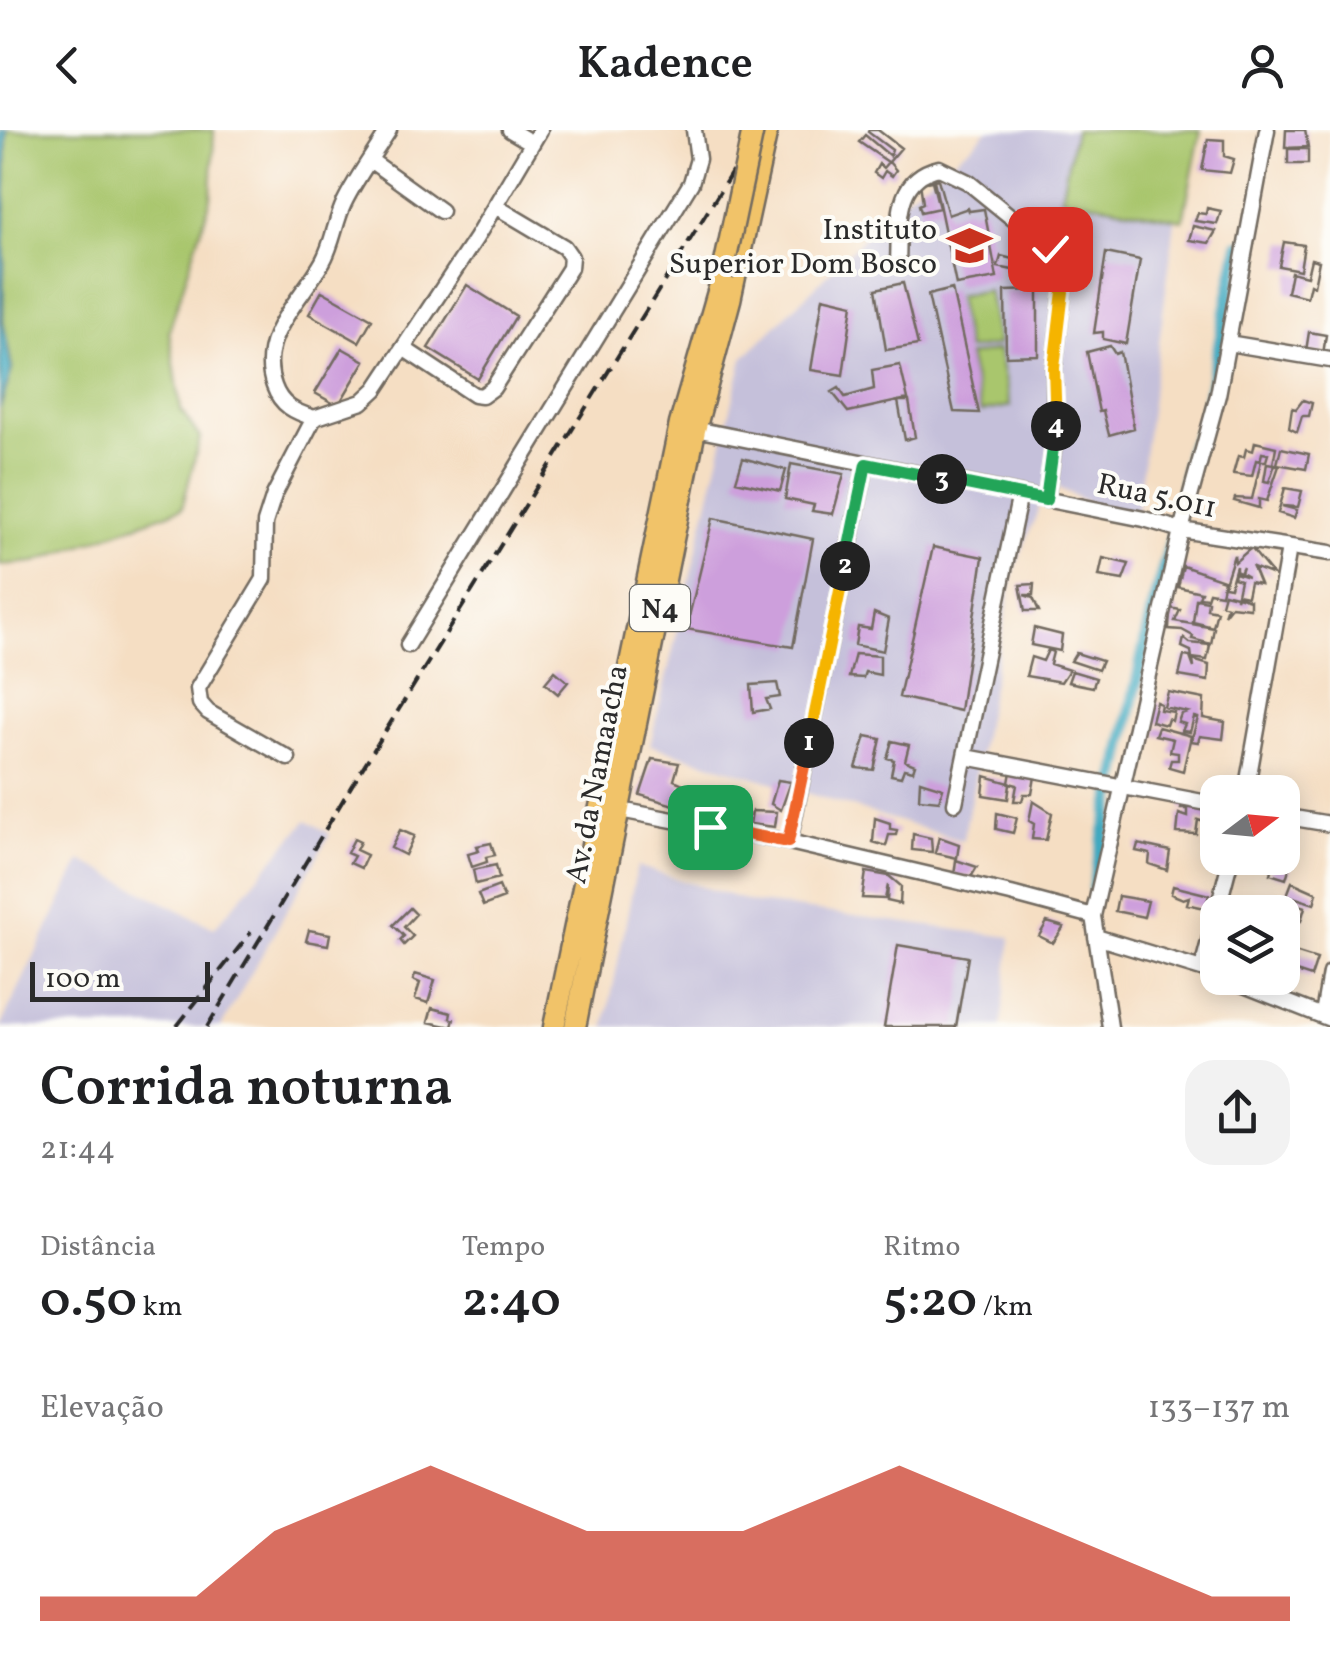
<!DOCTYPE html>
<html lang="pt">
<head>
<meta charset="utf-8">
<style>
	body { margin:0; font-family:Vollkorn,serif; background:#f2f2f2; color:#202124; height:100vh; display:flex; flex-direction:column; font-size:38px; white-space:nowrap }
	* { box-sizing:border-box; margin:0 }
	p { font-size:32px; color:#757577 }
	.icon { flex:none; width:55px; height:55px; fill:none; stroke:currentColor; stroke-width:2; stroke-linecap:round; stroke-linejoin:round }
	.map { position:relative; height:897px; overflow:hidden }
	.side { display:flex; flex-direction:column; background:#fff; flex:1 }
	.side>* { flex:none }
	.needle { width:65px; rotate:74deg }
	.buttons { position:absolute; left:1200px; top:645px; display:grid; gap:20px }
	.buttons a { display:grid; place-items:center; width:100px; height:100px; border-radius:20px; background:#fff; box-shadow:0 5px 25px #0003; font-size:50px }
	.scale { position:absolute; left:30px; bottom:25px; width:180px; box-sizing:border-box; padding-left:10px; border:5px solid #2b2b2b; border-top:0; font-size:28px; line-height:35px; white-space:nowrap; color:#2b2b2b; -webkit-text-stroke:8px #fdfcf7; paint-order:stroke }
	.pin { position:absolute; display:grid; place-items:center; width:85px; height:85px; color:#fff; margin:-42px; border-radius:20px; box-shadow:0 5px 15px #0006 }
	.km { position:absolute; width:50px; height:50px; margin:-25px; border-radius:50%; background:#222; color:#fff; font-size:28px; line-height:50px; text-align:center }
	.round { display:grid; place-items:center; flex:none; width:105px; height:105px; border-radius:30px; background:#f2f2f2 }
	.headline { display:flex; align-items:center; justify-content:space-between; height:170px; padding:0 40px }
	h1 { font-size:55px; font-weight:600; line-height:75px }
	.stats { display:grid; grid-template-columns:repeat(3,1fr); gap:15px; height:170px; padding:10px 40px }
	.stats div { display:grid; align-content:center }
	.stats b { font-size:50px; font-weight:600 }
	.stats small { font-size:28px; font-weight:400 }
	.stats p { font-size:28px }
	.chart { height:280px; padding:20px 40px }
	.chart p { display:flex; justify-content:space-between }
	.chart svg { width:100%; height:180px; margin-top:10px; fill:#c8321e; opacity:.7 }
	header { display:flex; justify-content:space-between; align-items:center; height:130px; padding:0 40px; background:#fff; font-size:45px; font-weight:600 }
	.map>svg:first-child { display:block }
	.industrial { fill:#c5c0da }
	.green { fill:#a9c66d; stroke:#6a784c; stroke-width:2.5 }
	.water { fill:#40a9c0; stroke:#366a76; stroke-width:2.5 }
	.lines { fill:none; stroke-linecap:round; stroke-linejoin:round }
	.canal { stroke:#40a9c0; stroke-width:12 }
	.building { fill:#cd9fdc }
	.minor-casing { stroke:#726a60; stroke-width:19 }
	.highway-casing { stroke:#726a60; stroke-width:25 }
	.minor { stroke:#fff; stroke-width:14 }
	.highway { stroke:#f1c369; stroke-width:20 }
	.rail { stroke:#2b2b2b; stroke-width:4; stroke-dasharray:15 8; stroke-linecap:butt }
	.highway-bridge-casing { stroke:#726a60; stroke-width:25; stroke-linecap:butt }
	.highway-bridge { stroke:#f1c369; stroke-width:20 }
	.split-1-casing { stroke:#fff; stroke-width:20 }
	.split-2-casing { stroke:#fff; stroke-width:20 }
	.split-3-casing { stroke:#fff; stroke-width:20 }
	.split-4-casing { stroke:#fff; stroke-width:20 }
	.split-5-casing { stroke:#fff; stroke-width:20 }
	.split-1 { stroke:#f0652b; stroke-width:12 }
	.split-2 { stroke:#f5b400; stroke-width:12 }
	.split-3 { stroke:#22a559; stroke-width:12 }
	.split-4 { stroke:#22a559; stroke-width:12 }
	.split-5 { stroke:#f5b400; stroke-width:12 }
	.labels { text-anchor:middle; stroke-width:8; stroke-linejoin:round; paint-order:stroke }
	.shield { fill:#fdfcf7; stroke:#6a6a68; stroke-width:2.5 }
	.shield-label { font-size:28px; font-weight:bold; fill:#2b2b2b }
	.poi-label { font-size:30px; fill:#2b2b2b; stroke:#fdfcf7; text-anchor:end }
	.street-label { font-size:30px; fill:#2b2b2b; stroke:#fdfcf7 }
</style>
</head>
<body>
<header><svg class="icon" aria-label="back" viewBox="0 0 24 24"><path d="M15 5l-7 7 7 7"/></svg>Kadence<svg class="icon" aria-label="person" viewBox="0 0 24 24"><circle cx="12" cy="8" r="4"/><path d="M4 21q1-7 8-7t8 7"/></svg></header>
<div class="map">
<svg width="1330" height="897" viewBox="0 0 1330 897">
	<rect width="100%" height="100%" fill="#fdfcf7"/>
	<filter id="ink" filterUnits="userSpaceOnUse"><feTurbulence type="fractalNoise" baseFrequency=".01" numOctaves="2"/><feDisplacementMap in="SourceGraphic" scale="20" xChannelSelector="R" yChannelSelector="G"/><feConvolveMatrix kernelMatrix="1 2 1 2 8 2 1 2 1" color-interpolation-filters="sRGB"/></filter>
	<filter id="wash" filterUnits="userSpaceOnUse"><feTurbulence type="fractalNoise" baseFrequency=".0048" numOctaves="4" result="noise"/><feDisplacementMap in="SourceGraphic" scale="40" xChannelSelector="R" yChannelSelector="G"/><feGaussianBlur stdDeviation="2.25" result="paint"/><feColorMatrix in="noise" values="0 0 0 0 0 0 0 0 0 0 0 0 0 0 0 0 0 1.4 0 .05"/><feComposite in="paint" operator="in"/></filter>
	<g filter="url(#wash)">
		<rect width="100%" height="100%" fill="#f5dec3"/>
		<path class="industrial" d="M987,0H1187L1135,396L1049,353L1014,441L963,711L650,615L743,228L901,71L974,14Z
			M307,690L330,704L221,897H0L81,730L214,798Z
			M637,736L751,772L1011,807L1001,897H605Z"/>
		<path class="green" d="M7,0H214L211,68L169,201L181,280L200,308L182,378L35,432L0,435V278L12,239L3,191Z
			M1075,0H1201L1183,90L1061,67Z
			M988,160L998,215L967,220L957,166Z
			M998,220L1010,276L981,282L968,226Z"/>
		<path class="water" d="M0,0H7L3,191L12,239L0,278Z"/>
		<g class="lines">
			<path class="canal" d="M1093,758L1153,475L1179,382L1190,320L1204,290L1239,115"/>
		</g>
		<g id="blocks">
			<path class="building" d="M869,0H878L901,18L889,32L896,40L892,46L885,41L881,48L874,43L879,34L883,38L888,32L859,12L865,5L890,26L892,20L868,2Z
				M1286,0H1305L1308,17L1285,18Z
				M1208,9L1224,10V26L1234,29L1230,43L1202,40Z
				M1288,19H1308V34H1288Z
				M938,49L948,85L968,78L969,81L984,79L997,148L956,155L934,50Z
				M932,51L939,78L921,82L919,75L923,73L920,53Z
				M1207,78L1221,81L1217,94L1195,91L1198,83L1206,84Z
				M1193,96L1216,101L1209,113L1189,110Z
				M1284,112L1304,115L1300,140L1279,136Z
				M1029,119H1039L1032,144L998,137L1001,126L1024,132Z
				M1106,123L1140,130L1126,214L1103,209V202L1094,203Z
				M1311,129L1319,131L1314,156L1310,154L1307,167L1287,162L1291,142L1307,146Z
				M903,153L918,215L886,220L876,159Z
				M467,155L516,186L478,249L428,218Z
				M952,159L979,283L954,282L928,165Z
				M1038,160V225L1006,226L1005,161Z
				M322,161L372,189L359,212L309,184Z
				M823,167L853,174L843,245L811,240Z
				M1309,202L1326,205L1323,224L1306,221Z
				M1110,216L1115,224L1120,222L1134,298L1109,305L1103,281L1099,282L1087,222Z
				M342,218L365,231L338,276L315,263Z
				M900,235L908,269L898,271H909L915,307L905,310L898,271L848,282L832,262L839,258L845,267L874,259L872,240Z
				M1303,270L1312,273L1309,286H1302L1297,302L1289,298L1292,278L1296,279Z
				M1255,312L1276,317L1273,334L1267,333L1264,351L1269,352L1275,334L1279,336L1267,371L1259,369V378L1234,371L1235,368L1252,369L1261,331H1266L1268,324L1262,323L1260,331L1256,330L1252,346L1233,344L1238,326L1244,327L1246,319L1253,321Z
				M1281,318L1309,324L1306,339L1277,334Z
				M743,328L786,340L780,361L736,351Z
				M791,334L844,344L833,384L812,381L814,375L785,369Z
				M1285,358L1302,361L1298,377L1282,376L1297,380L1294,388L1278,383Z
				M713,388L813,409L793,517L686,499Z
				M933,417L983,427L960,581L899,567Z
				M1251,418L1273,445L1253,437L1260,454L1250,452L1247,466L1237,464L1240,450L1234,448L1235,443L1248,447L1241,443L1243,437L1240,443L1236,441V436L1230,457L1224,456L1234,425L1235,432Z
				M1103,428L1129,434L1123,450L1099,446Z
				M1183,436L1224,450L1221,464L1209,462L1207,468L1199,467L1201,462L1178,457Z
				M1034,454L1033,465H1024L1033,468L1039,481H1025L1020,455Z
				M1224,463L1236,466V469L1237,466L1250,470V478L1231,476L1224,485L1227,476L1221,474Z
				M1196,469L1208,471L1207,479L1217,481L1213,497L1193,492Z
				M1170,478L1180,480L1175,491L1214,498L1211,514L1192,509L1193,506L1182,500L1169,499Z
				M874,483L889,489L883,521L855,515L858,497L871,499Z
				M1034,498L1062,505L1060,521L1031,515Z
				M1184,508L1190,513L1210,515L1207,530L1192,528L1191,521L1182,517Z
				M1048,520L1053,522L1050,534L1069,540L1061,552L1026,546L1031,527L1043,531Z
				M1076,523L1102,531L1098,540L1071,531Z
				M855,524L880,526V545L865,542L863,548L849,547Z
				M1184,526L1190,527L1194,538L1193,530L1209,535L1208,551L1179,546Z
				M555,541L568,552L558,564L545,553Z
				M1072,541L1096,548L1093,557L1068,552Z
				M777,553L780,567L766,569L770,579L753,582L751,555Z
				M1168,562L1204,569L1203,588L1225,592L1223,609L1200,606L1198,612L1191,611L1198,588L1194,587L1190,602L1182,601L1185,594L1178,592L1181,584L1187,582L1164,577Z
				M1156,572L1161,574L1160,580L1174,582L1172,591L1168,589L1166,595L1151,591Z
				M1158,597L1191,606L1183,641L1169,637L1171,630H1178V623L1170,622L1173,609L1155,605Z
				M866,606L881,609L874,640L856,638Z
				M892,611L909,615L905,631L915,635L913,641L904,639L901,647L891,645L894,630L887,628Z
				M652,629L679,633L674,650L683,654L680,677L640,665Z
				M1012,636L1036,641L1032,664H1024L1022,671H1014L1017,655L1010,653L1008,669L983,665L985,646L1009,653Z
				M778,650L791,652L781,680L771,674Z
				M920,651L943,658L939,671L919,669Z
				M1183,670L1212,680L1210,694L1198,690L1196,704L1177,703L1179,684L1188,687V679H1181Z
				M1033,671L1052,683L1046,710L1032,709L1034,694L1029,691Z
				M752,681L777,682L775,697L750,694Z
				M997,683L1017,688L1013,703L996,699Z
				M875,688L890,693V699L897,700L896,705H889L886,716L873,712Z
				M400,700L414,706L405,725L391,718Z
				M913,704L931,708L932,722L912,720Z
				M939,707L959,714L957,728L935,723Z
				M354,709L360,712L356,720L367,725L361,738L350,733L354,726L347,723Z
				M491,713L495,725L486,727L487,732L472,737L468,724L479,721L477,716Z
				M1138,714L1170,721L1167,740L1149,734L1150,724L1136,721Z
				M1275,728L1291,732L1286,749L1270,744Z
				M956,730L977,737L971,747L954,746Z
				M496,735L499,748L476,754L473,740Z
				M866,742L889,746L901,756L900,774L887,771L888,755L885,769L862,768Z
				M1292,752L1317,763L1314,774L1287,765Z
				M499,756L504,768L483,776L478,764Z
				M1173,756L1209,765L1205,778L1187,774L1189,767L1183,769L1171,764Z
				M1118,766L1148,771L1144,787L1115,781Z
				M1286,771L1305,777L1301,791L1282,786Z
				M410,778L416,784L404,797L413,806L404,815L400,810L404,806L393,795Z
				M1047,792L1064,797L1053,813L1039,806Z
				M309,800L330,804L328,815L306,811Z
				M898,815L968,827L956,897H884Z
				M1282,818L1317,829L1311,847L1293,841L1296,832L1282,828Z
				M415,844L435,850L428,873L415,869L420,853L413,850Z
				M432,878L451,883L450,888L454,889L452,897L428,892Z"/>
		</g>
	</g>
	<g filter="url(#ink)">
		<use href="#blocks" fill-opacity="0" stroke="#726a60" stroke-width="2.5"/>
		<g class="lines">
			<defs>
				<path id="minor" d="M510,0L532,13
					M370,30L441,81
					M898,133C900,95 893,48 939,38L968,52L1063,129L1066,136L1054,238L1055,308L1046,370
					M1228,213L1330,230
					M403,218L474,265L482,266L493,258L570,138L571,127L564,117L495,76
					M314,288L362,272L376,259L476,108L540,0
					M690,298L1144,389L1181,400L1330,423
					M408,515L691,53L698,29L694,0
					M966,627L1218,675
					M288,628L208,582L200,573L198,558L264,449L265,393L274,365L314,288C295,282 281,276 274,256C256,207 301,171 323,131C333,113 335,92 344,73C356,48 374,24 389,0
					M1246,662L1289,418
					M955,673L1020,364
					M620,680L789,712L1011,764L1093,786
					M1282,686L1330,694
					M789,712L866,334
					M1096,807L1218,844
					M1202,838L1231,728
					M1226,848L1330,889
					M1323,884L1330,843
					M1110,897L1093,786L1181,400L1218,265L1267,0"/>
				<path id="highway" d="M554,897L680,294L722,148
					M575,897L695,300L730,170L767,0"/>
			</defs>
			<use href="#minor" class="minor-casing"/>
			<use href="#highway" class="highway-casing"/>
			<use href="#minor" class="minor"/>
			<use href="#highway" class="highway"/>
			<path class="rail" d="M177,896L251,802
				M207,897L352,655L758,0"/>
			<defs>
				<path id="highway-bridge" d="M722,147L753,0"/>
			</defs>
			<use href="#highway-bridge" class="highway-bridge-casing"/>
			<use href="#highway-bridge" class="highway-bridge"/>
		</g>
	</g>
	<g class="lines" filter="url(#ink)">
		<defs>
			<path id="split-1" d="M710,697L788,712L809,613"/>
			<path id="split-2" d="M809,613L845,436"/>
			<path id="split-3" d="M845,436L866,334L942,349"/>
			<path id="split-4" d="M942,349L1046,370L1056,296"/>
			<path id="split-5" d="M1050,119L1066,136L1054,238L1056,296"/>
		</defs>
		<use href="#split-1" class="split-1-casing"/>
		<use href="#split-2" class="split-2-casing"/>
		<use href="#split-3" class="split-3-casing"/>
		<use href="#split-4" class="split-4-casing"/>
		<use href="#split-5" class="split-5-casing"/>
		<use href="#split-1" class="split-1"/>
		<use href="#split-2" class="split-2"/>
		<use href="#split-3" class="split-3"/>
		<use href="#split-4" class="split-4"/>
		<use href="#split-5" class="split-5"/>
	</g>
	<defs>
		<symbol id="university-bare" viewBox="-9 -9 18 18"><path d="M0-5L7-2L0 1L-7-2ZM-4 1L0 2.5L4 1V4Q0 6-4 4Z" fill="#c8321e" stroke="#fdfcf7" stroke-width="2.5" paint-order="stroke"/></symbol>
	</defs>
	<g fill-rule="evenodd">
		<use href="#university-bare" x="938" y="84" width="63" height="63"/>
	</g>
	<g class="labels">
		<rect class="shield" x="630" y="455" width="60" height="46" rx="8"/>
		<g class="shield-label">
			<text x="660" y="488">N4</text>
		</g>
		<g class="poi-label">
			<text x="937" y="109">Instituto<tspan x="937" dy="34">Superior Dom Bosco</tspan></text>
		</g>
		<g class="street-label">
			<text transform="translate(1157 365) rotate(12)" y="10">Rua 5.011</text>
			<text transform="translate(596 644) rotate(-79)" y="10">Av. da Namaacha</text>
		</g>
	</g>
</svg>
<div class="buttons">
<a><svg class="needle" viewBox="-14 -14 28 28"><path d="M0-13l5 13h-10z" fill="#e53935"/><path d="M0 13l5-13h-10z" fill="#757577"/></svg></a>
<a><svg class="icon" aria-label="layers" viewBox="0 0 24 24"><path d="M12 4l9 5-9 5-9-5zM3 14l9 5 9-5"/></svg></a>
</div>
<div class="scale">100 m</div>
<div class="pin" style="left:710px;top:697px;background:#1e9e55"><svg class="icon" aria-label="arrive" viewBox="0 0 24 24"><path d="M6 21V4h12l-3 4 3 4H6"/></svg></div>
<div class="pin" style="left:1050px;top:119px;background:#d93025"><svg class="icon" aria-label="check" viewBox="0 0 24 24"><path d="M5 12l5 5 9-10"/></svg></div>
<b class="km" style="left:809px;top:613px">1</b>
<b class="km" style="left:845px;top:436px">2</b>
<b class="km" style="left:942px;top:349px">3</b>
<b class="km" style="left:1056px;top:296px">4</b>
</div>
<section class="side">
<div class="headline"><div><h1>Corrida noturna</h1><p>21:44</p></div><a class="round"><svg class="icon" aria-label="share" viewBox="0 0 24 24"><path d="M12 15V3M7 8l5-5 5 5M5 13v7h14v-7"/></svg></a></div>
<div class="stats">
<div><p>Distância</p><b>0.50<small> km</small></b></div>
<div><p>Tempo</p><b>2:40</b></div>
<div><p>Ritmo</p><b>5:20<small> /km</small></b></div>
</div>
<div class="chart"><p><span>Elevação</span>133–137 m</p>
<svg viewBox="0 0 160 44" preserveAspectRatio="none"><path d="M0 44V38L10 38L20 38L30 22L40 14L50 6L60 14L70 22L80 22L90 22L100 14L110 6L120 14L130 22L140 30L150 38L160 38V44z"/></svg>
</div>
</section>
</body>
</html>
